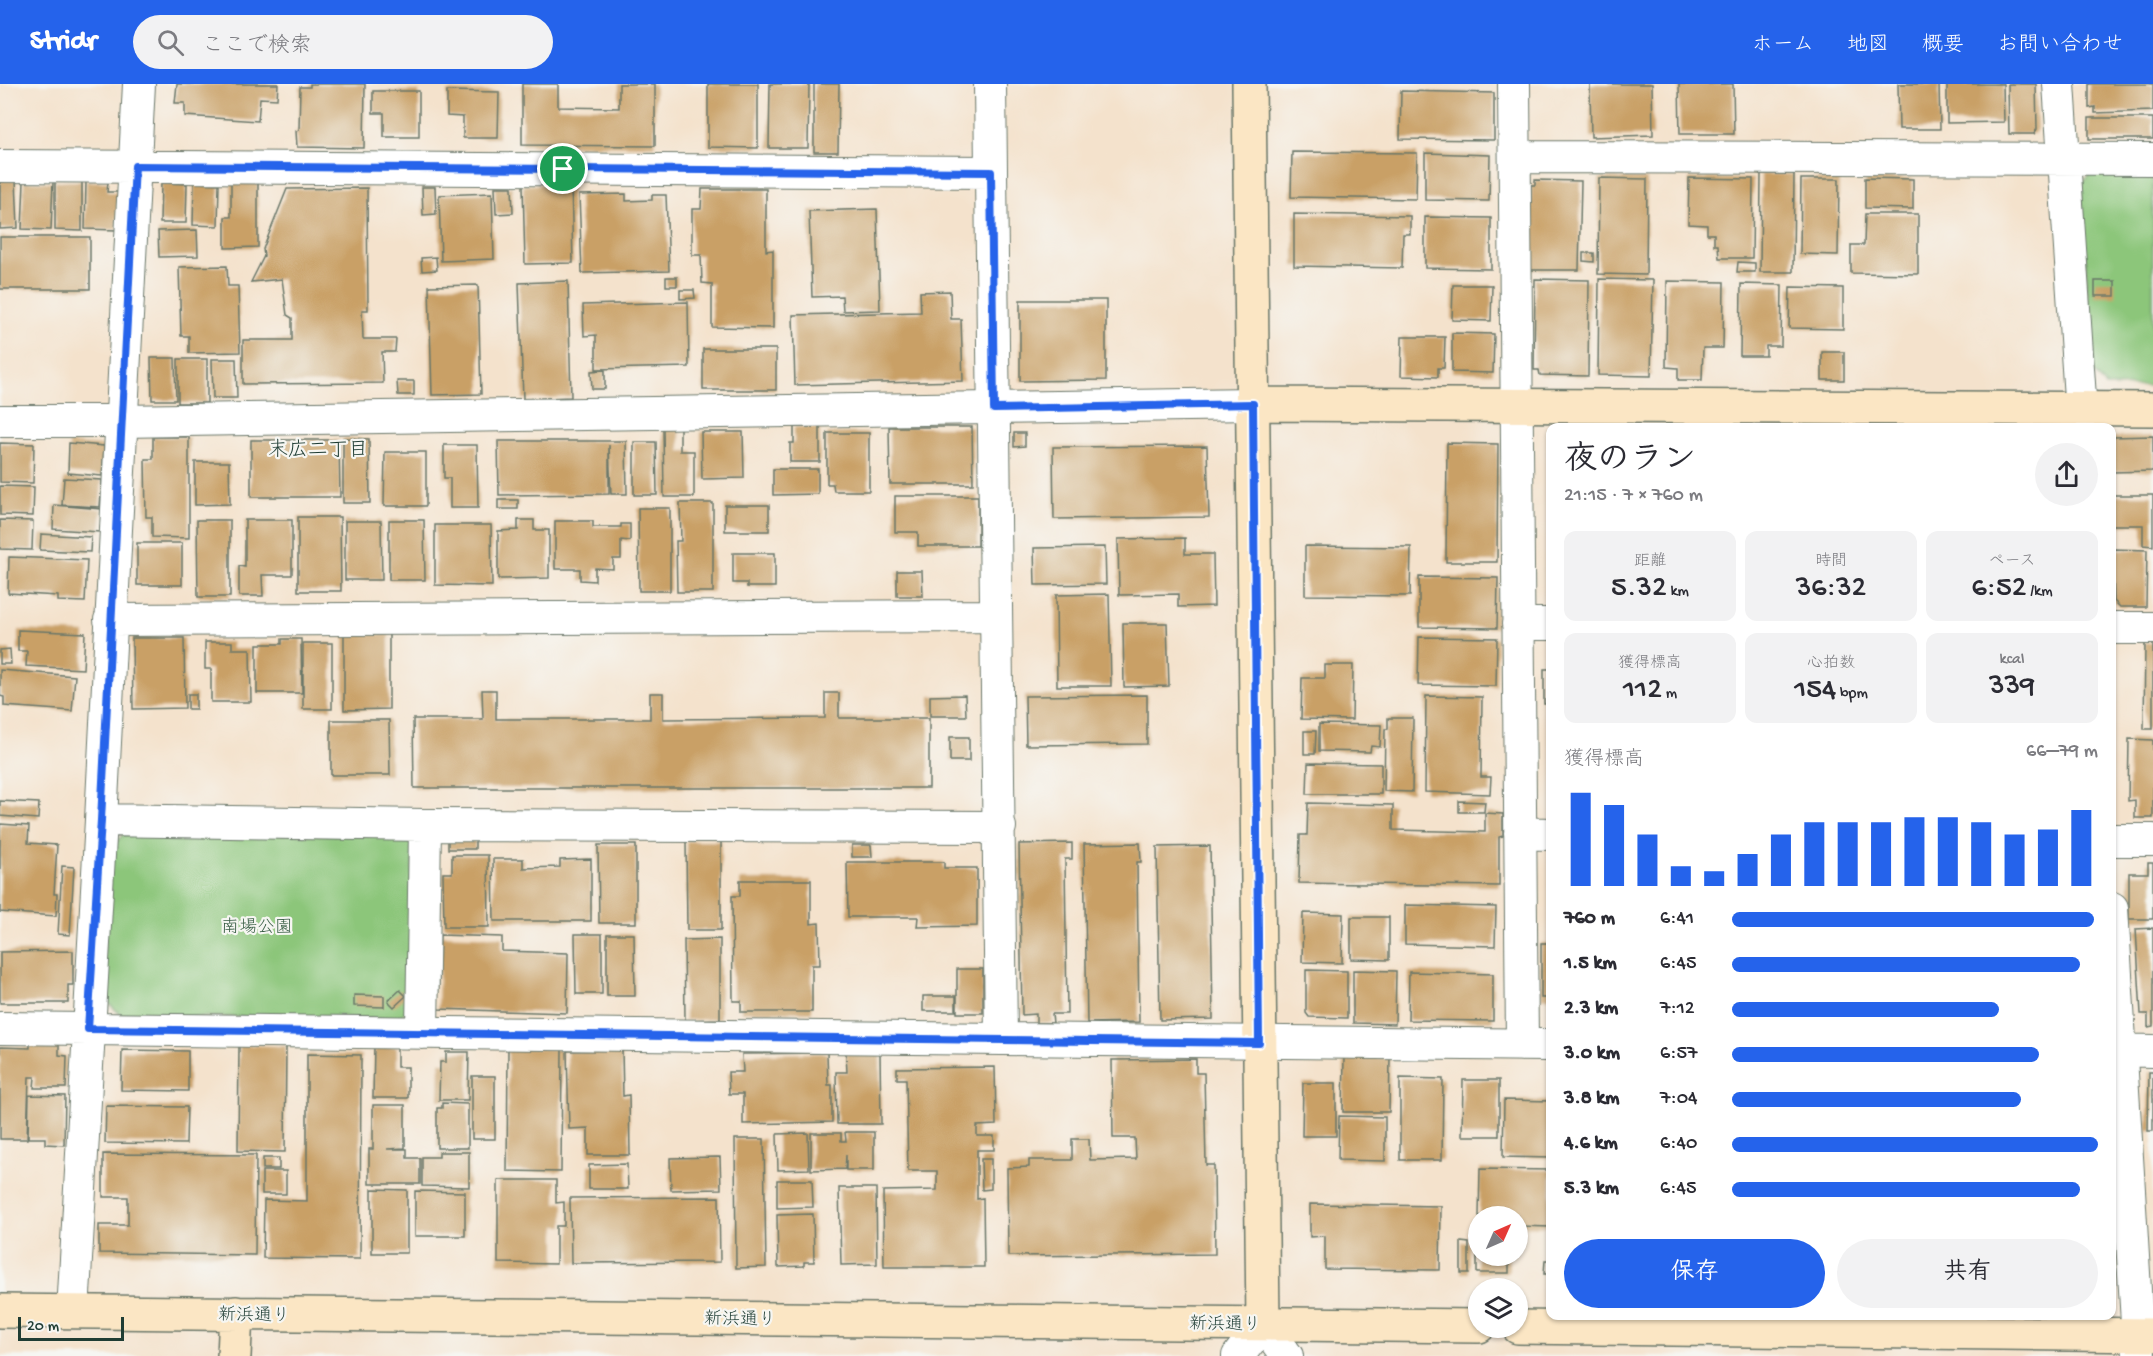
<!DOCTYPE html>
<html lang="ja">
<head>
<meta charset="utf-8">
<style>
	body { margin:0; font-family:"Gochi Hand","Klee One",sans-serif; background:#f2f2f3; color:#2b2b33; height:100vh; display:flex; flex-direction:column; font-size:22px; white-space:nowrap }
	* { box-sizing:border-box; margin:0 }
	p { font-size:20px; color:#7c7c81 }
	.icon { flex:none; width:33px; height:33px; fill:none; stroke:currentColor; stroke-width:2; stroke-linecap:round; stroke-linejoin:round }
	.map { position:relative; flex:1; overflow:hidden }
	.sheet { position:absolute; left:1546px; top:339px; width:570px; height:897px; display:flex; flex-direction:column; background:#fff; border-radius:12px; box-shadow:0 2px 4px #0004 }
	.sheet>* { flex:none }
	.needle { width:39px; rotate:45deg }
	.tools { position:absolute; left:1468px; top:1122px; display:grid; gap:12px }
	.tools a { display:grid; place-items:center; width:60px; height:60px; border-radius:50%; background:#fff; box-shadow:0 2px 4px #0004; font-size:30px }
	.scale { position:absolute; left:18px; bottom:15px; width:106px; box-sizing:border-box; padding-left:6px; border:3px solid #1f3d34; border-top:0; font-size:16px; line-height:21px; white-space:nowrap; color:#1f3d34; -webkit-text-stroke:4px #f6f6f2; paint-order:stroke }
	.pin { position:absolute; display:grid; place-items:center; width:51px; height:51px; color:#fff; margin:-26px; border:3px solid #fff; border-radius:50%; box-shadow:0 2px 6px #0007 }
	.round { display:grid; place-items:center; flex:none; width:63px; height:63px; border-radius:32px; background:#f2f2f3 }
	.overview { display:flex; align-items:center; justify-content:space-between; height:102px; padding:0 18px }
	h1 { font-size:33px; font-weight:600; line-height:45px }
	.stats { display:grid; grid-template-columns:repeat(3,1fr); gap:9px; height:102px; padding:6px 18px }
	.stats div { display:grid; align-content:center; border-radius:12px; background:#f2f2f3; text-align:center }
	.stats b { font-size:30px; font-weight:600 }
	.stats small { font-size:16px; font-weight:400 }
	.stats p { font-size:16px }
	.chart { height:168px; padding:12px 18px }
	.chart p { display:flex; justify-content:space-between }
	.chart svg { width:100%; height:108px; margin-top:6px; stroke:#2563eb; stroke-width:6 }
	.button { display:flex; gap:12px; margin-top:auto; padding:12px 18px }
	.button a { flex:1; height:69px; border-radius:36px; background:#2563eb; color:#fff; font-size:24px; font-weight:600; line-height:69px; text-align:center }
	.button a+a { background:#f2f2f3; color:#2b2b33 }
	ul { padding:0 18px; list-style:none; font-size:20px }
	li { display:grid; grid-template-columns:96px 72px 1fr; align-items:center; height:45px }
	li i { height:15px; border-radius:8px; background:#2563eb }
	header { display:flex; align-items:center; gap:36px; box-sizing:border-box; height:84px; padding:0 30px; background:#2563eb; color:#fff }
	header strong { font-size:28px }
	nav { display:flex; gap:33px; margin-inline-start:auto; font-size:21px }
	.search { width:420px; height:54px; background:#f2f2f3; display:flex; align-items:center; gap:15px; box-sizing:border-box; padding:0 21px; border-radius:33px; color:#7c7c81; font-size:22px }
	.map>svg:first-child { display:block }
	.green { fill:#8cc67a; stroke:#568257; stroke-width:1.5 }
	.building { fill:#c9a066 }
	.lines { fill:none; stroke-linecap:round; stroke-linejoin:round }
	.street-casing { stroke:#6a7769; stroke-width:34 }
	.secondary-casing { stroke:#6a7769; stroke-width:36 }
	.street { stroke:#fff; stroke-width:32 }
	.secondary { stroke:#fbe6c4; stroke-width:33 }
	.route-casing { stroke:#fff; stroke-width:12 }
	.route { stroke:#2563eb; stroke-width:8 }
	.labels { text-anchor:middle; stroke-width:4.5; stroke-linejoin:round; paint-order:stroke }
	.park-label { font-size:18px; fill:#3a5f46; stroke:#f6f6f2 }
	.street-label { font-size:18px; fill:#1f3d34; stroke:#f6f6f2 }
	.neighbourhood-label { font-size:20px; fill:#1f3d34; stroke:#f6f6f2 }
</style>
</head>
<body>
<header>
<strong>Stridr</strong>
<div class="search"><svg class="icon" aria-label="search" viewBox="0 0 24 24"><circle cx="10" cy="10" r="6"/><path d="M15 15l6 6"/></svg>ここで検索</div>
<nav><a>ホーム</a><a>地図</a><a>概要</a><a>お問い合わせ</a></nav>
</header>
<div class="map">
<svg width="2153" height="1272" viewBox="0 0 2153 1272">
	<rect width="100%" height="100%" fill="#f6f6f2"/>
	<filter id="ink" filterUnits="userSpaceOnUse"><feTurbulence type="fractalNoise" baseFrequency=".0167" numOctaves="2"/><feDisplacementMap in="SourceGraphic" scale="12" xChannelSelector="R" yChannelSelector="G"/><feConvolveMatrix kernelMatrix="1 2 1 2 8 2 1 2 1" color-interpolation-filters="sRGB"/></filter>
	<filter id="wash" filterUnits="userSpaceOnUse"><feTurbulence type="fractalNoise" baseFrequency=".008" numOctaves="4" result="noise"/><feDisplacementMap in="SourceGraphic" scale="24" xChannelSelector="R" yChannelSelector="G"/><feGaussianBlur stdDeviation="1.35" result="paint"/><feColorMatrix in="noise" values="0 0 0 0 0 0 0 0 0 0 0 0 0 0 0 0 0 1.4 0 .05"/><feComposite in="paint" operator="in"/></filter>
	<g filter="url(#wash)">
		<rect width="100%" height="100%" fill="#f4e2cc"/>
		<path class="green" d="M2093,87L2153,88V302L2106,303L2092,286L2081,101Z
			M125,749L404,751L413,762L409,925L397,935L122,932L102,913L109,765Z"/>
		<g id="blocks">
			<path class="building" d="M177,0H278L277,15L260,14L258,37L185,32V19H175Z
				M310,0H365L364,64L297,63L296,47L299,46L300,3H310Z
				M522,0H558V23L619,24V0H655V62L522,61Z
				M708,0H758V64L708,63Z
				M770,0H809L808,64H769Z
				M814,0H839L838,68H814Z
				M1590,0H1652L1653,51L1591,53Z
				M1679,0H1733L1734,50H1680Z
				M1898,0H1939L1940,45H1899Z
				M1947,0H2003L2004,38L1947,39Z
				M2008,0H2036L2037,45L2034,50H2009Z
				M2089,0H2153V27L2095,29V23L2089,24Z
				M373,7H419V53H384V29H373Z
				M447,7L499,8L498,54H463V33L447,32Z
				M1401,7L1494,9V56L1400,55Z
				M2089,34H2153V55H2089Z
				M1292,68L1417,69L1416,115L1291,113Z
				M1425,69L1490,71L1489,117L1425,116Z
				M1761,90H1794L1793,188H1760Z
				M1599,94L1647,95L1646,191L1598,190Z
				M1689,94L1753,95L1752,174H1719L1718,161H1714V150H1707V141L1688,140Z
				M1865,94L1913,95V125L1865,124Z
				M1801,95H1839L1838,171L1800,170Z
				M0,96H16L18,144L0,145Z
				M1535,96L1581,97L1579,186H1530L1531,101H1535Z
				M24,97L53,98L51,146L22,145Z
				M55,97H82V147L55,146Z
				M86,97L108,98L107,108H118L117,146L85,145Z
				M258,97V163L225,164V133H231V98Z
				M161,99L187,100L186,139H160Z
				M194,99L219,100L218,142L193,141Z
				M571,99L573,179L525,180L523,101Z
				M422,103H435L436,130L423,131Z
				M495,103H512L513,129L496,130Z
				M367,104L368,226H362L363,255H396L395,268H382L383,299L243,300V256H292V234L287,231L282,195L251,198L264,172L263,165L287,105Z
				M702,105H766V167L773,166V244L712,243V200L702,199L701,171H692V125H701Z
				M492,109L494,175L441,177L439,111Z
				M626,110V117L652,116V111H666L669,187L582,189L579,111Z
				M877,125L880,226L843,227L842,212L812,213L809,127Z
				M1294,130L1410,132V150H1403L1402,184L1294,182Z
				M1865,130H1918V190L1851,189V161H1864Z
				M1425,133L1491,134V185L1425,184Z
				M197,146L198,172L159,173L158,147Z
				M0,153H90V205H0Z
				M1583,169H1594V178L1583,177Z
				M436,173L437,186L422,187L421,174Z
				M1738,178L1755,179V188H1737Z
				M227,182L228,202H238L240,268L189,269V252H181L179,183Z
				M666,193H677V202H666Z
				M1535,195L1589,196L1588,292L1540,291L1539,286H1534Z
				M1599,195L1653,196L1651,292L1598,291Z
				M568,197L571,313L523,315L519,199Z
				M1667,197L1724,198L1723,264H1703L1702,296H1678V284L1666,283Z
				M2095,197H2115V212H2095Z
				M1741,200L1782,201L1781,262H1766V272H1740Z
				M478,201L481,310L432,311L429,202Z
				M1453,201H1492L1491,237L1452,236Z
				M1790,203L1843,204V245L1789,244Z
				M680,206H694L695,214L680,215Z
				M950,207L951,235H961L963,297L795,301L793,231L921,228L920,208Z
				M1020,216H1106V296L1020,297Z
				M688,218L689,283L596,285V251L584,252L583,221Z
				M1452,249L1494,250L1493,289L1452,288Z
				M1402,253H1445L1444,284H1438V293L1401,292Z
				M703,265H776V306H703Z
				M1822,268H1844V296H1822Z
				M151,274H175L176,316H152Z
				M178,275H207V319H178Z
				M212,275H236L237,314H213Z
				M605,286V305H592L591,287Z
				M397,297H414V311H398Z
				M794,343H820V378H790V359H794Z
				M889,343H972L973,400H890Z
				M663,344H680V367H694V413H664Z
				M701,348H743L744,394L702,395Z
				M827,349H869V407H834L833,400H827Z
				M1014,349H1025V362L1014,363Z
				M2153,352V387L2112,388V353Z
				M153,353H189V454L152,453V433H146L145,375H153Z
				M343,354L369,355L370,419H343Z
				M251,356H339L340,413H251Z
				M498,357H626L627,410H611L609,361V410L499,411Z
				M634,358H656L657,411H634Z
				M0,359L34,360L33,399L0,398Z
				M69,359L104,362L102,392L68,389Z
				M1447,359L1498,360L1497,478H1446Z
				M444,361H477L478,424H450V394H444Z
				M1207,362L1209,433L1054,435L1053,363Z
				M385,368H426V422H384Z
				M195,378H229L230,420L195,421Z
				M773,385H818V410L773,411Z
				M64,394L102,396L100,423L62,421Z
				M0,402L34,403L33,432L0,431Z
				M2112,411H2153V462L2143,461V441H2112Z
				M895,412H978V462H918V448H895Z
				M498,416H518V425H498Z
				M680,419H713V508H677L676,457H681Z
				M54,421L102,425L100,448L53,445Z
				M725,421H769V447H725Z
				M638,424H670V507H639Z
				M298,433H340L341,507H298Z
				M0,436L33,437L32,466L0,465Z
				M197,436H230V513H198Z
				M245,436H292V491H262L263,512H239V482L245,483Z
				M389,436H424L425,496H389Z
				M518,436H534V446H549V494L498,495V447L518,446Z
				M345,437H381L382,496H345Z
				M555,437H593V443H621V440H630V457L621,456V475H613V485L595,484V497L580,496V485H555Z
				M435,441H491L492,502L435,501Z
				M41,450L91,453L90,468L40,466Z
				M1185,454V470H1213L1214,522L1178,523V510L1119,511L1118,455Z
				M137,459H182V501H137Z
				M1305,462L1411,463L1410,512L1305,511Z
				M1105,463L1106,500L1035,501L1034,464Z
				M2112,465L2147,466L2146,523H2120L2114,517Z
				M733,469H775V503H747V499H733Z
				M9,473L87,476L85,518L58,517V512L8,509Z
				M897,487H922L923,512H897Z
				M1419,493L1498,494L1497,544L1419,543Z
				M1109,510L1111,602H1057L1056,511Z
				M1123,539H1167L1169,602L1124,603Z
				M18,546L85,549L83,585L26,582L27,567H18Z
				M344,550H389V625L344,626Z
				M1419,553L1497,554L1496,602L1418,601Z
				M132,554H184L185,624L133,625Z
				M282,555H301L302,609H257V560H282Z
				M205,558H232V565H250L251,618H211V585H205Z
				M303,559H332V625H303Z
				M2145,559H2153V645H2144Z
				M10,565L11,580H0V566Z
				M1325,581H1353L1352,636L1301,635L1302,594H1325Z
				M1544,585H1551V620H1544Z
				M0,586L75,592L72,627L4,622V613L0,612Z
				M482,606H496V635H650V609H663V635L825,634V609H839V634H929V704H414L413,635H483Z
				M188,610H196V625H188Z
				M965,611L966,632H930V612Z
				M1147,611V660L1026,661L1025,612Z
				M1426,612L1482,613L1481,693H1491L1490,710L1425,708Z
				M1388,634H1413L1412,708L1384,707L1385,645H1388Z
				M331,636H389L390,691H331Z
				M1319,640L1381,641L1380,663L1371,662L1370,668L1319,667Z
				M1304,647H1316L1315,670H1304Z
				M950,653H969V677H950Z
				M2129,655L2153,656V734H2135V716L2128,717Z
				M1308,679L1381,680V710H1307Z
				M0,717L39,719L38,735L0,732Z
				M1459,717L1485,718L1484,728H1459Z
				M1308,719L1393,721V746L1485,748V729L1503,730V752L1499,753V802L1299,799L1300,751H1307Z
				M0,740L29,742L28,759L57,761L54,810H57L56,832L0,828Z
				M448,753H475V765H448Z
				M686,757H721V846H687Z
				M1072,759V775H1065L1067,930H1052L1053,939H1036V930L1022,931L1019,760Z
				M1140,759L1141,778H1137L1139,938L1087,939L1084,760Z
				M598,761H636V839H599Z
				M852,761H871L872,773H852Z
				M1210,762L1213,935L1160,936L1157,763Z
				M452,771H488L489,843H444L443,789H452Z
				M493,775H523V784L560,783V776L591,775V837H494Z
				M847,778H944V784H977V842L917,843L918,833H848Z
				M2148,779H2153V835H2129V789H2148Z
				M62,782L74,783L70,851L58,850Z
				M740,796H811V840L819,839L820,881H812V928H741V917H733L732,812H740Z
				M1405,821L1496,823L1495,862L1405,860Z
				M1303,829L1343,830L1342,879L1302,878Z
				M1351,833H1389V876L1351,875Z
				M2153,844V942L2148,943V930H2141L2136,845Z
				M575,850H602V910H576Z
				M607,850H634L635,912H607Z
				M440,851L502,853V867L568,869L567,929L438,925Z
				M720,855V935L685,936L684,856Z
				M1541,859H1551V914H1541Z
				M73,867V901H68V919H0V868Z
				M957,885H983V929H957Z
				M1306,886L1347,887V934L1309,933L1306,929Z
				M1353,886L1396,887L1395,940L1353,939Z
				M1409,888L1493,890V937L1408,936Z
				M400,906L406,912L394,923L388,917Z
				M354,911L384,912V923L354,922Z
				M923,912H956V927H923Z
				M30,958L59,959V971L67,972L66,1004H34L35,993H29L27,1055H0V963L30,964Z
				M239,961L286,962L285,1068L238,1067Z
				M374,962L397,963V983H408V1014H373Z
				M508,964L562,965L561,1088L507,1087Z
				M122,966L188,967V1007L121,1006Z
				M622,966L623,1012L629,1011L630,1071H588V1044L569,1045L567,967Z
				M446,968H469L468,1016H439L440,978H446Z
				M827,969L828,1001H832V1038L743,1040V1010H729L728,988H743L742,970Z
				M846,969H880L881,1040H837L836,988H847Z
				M307,970L361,971L360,1175L263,1174L264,1116L307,1117Z
				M1344,973L1390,974L1389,1028H1343Z
				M1196,975V989H1204L1206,1081H1214L1215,1170L1008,1172L1007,1084L1029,1083V1076H1072V1055H1089L1090,1076L1136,1075L1135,1054H1113L1112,976Z
				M995,983L996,1041L977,1042V1052H994V1066H977V1115L983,1114L984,1183H884L883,1107L937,1106V1087H908L906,995H897V984Z
				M2149,988H2153V1047H2148Z
				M472,992H495V1055H472Z
				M1400,994L1443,995L1442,1076H1400Z
				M1463,996H1499V1052H1462Z
				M1303,999H1336V1052H1302Z
				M29,1011L65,1012L64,1061L45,1060V1054H28Z
				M1504,1016L1551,1017V1074L1503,1073Z
				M442,1019L468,1020V1064H437V1024H442Z
				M373,1021H405V1064L387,1065H407V1074H420V1100H369V1065H373Z
				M106,1022L187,1023L186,1060L105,1059Z
				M1339,1032L1385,1033V1077L1338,1076Z
				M845,1048H874V1086H846V1071L845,1085L811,1086V1049H841V1057H846Z
				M808,1049L809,1085L778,1086L777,1050Z
				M735,1055H764L766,1183L736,1184Z
				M439,1068H469V1103L422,1102V1073H439Z
				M103,1070L256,1071L255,1171L99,1169V1141H128V1113H103Z
				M720,1073L721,1105L671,1106L670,1074Z
				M263,1074H279V1085H263Z
				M981,1075H991V1105L982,1106Z
				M627,1080L628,1105H589V1081Z
				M1480,1085L1551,1086V1143L1518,1142V1132H1479Z
				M262,1087H286V1110H262Z
				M498,1096H556V1119L564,1118V1142H556V1180L498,1179Z
				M777,1096H812L813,1123L777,1124Z
				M839,1104H876L877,1180L841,1181Z
				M372,1105L407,1106V1169H372Z
				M415,1107L465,1108V1152H415Z
				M719,1113L720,1178L571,1179L570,1114Z
				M1310,1120L1441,1122L1440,1186L1325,1185V1152L1310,1153Z
				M813,1130L814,1178H804V1182L778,1183L777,1131Z
				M1461,1158L1469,1159V1189H1461Z
				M1477,1172H1509V1189H1477Z
				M1545,1176H1551V1190H1544Z"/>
		</g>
	</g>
	<g filter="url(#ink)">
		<use href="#blocks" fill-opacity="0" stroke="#6a7769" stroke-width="1.5"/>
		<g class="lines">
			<defs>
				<path id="street" d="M990,0L1001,955
					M1514,0L1522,961
					M2059,0L2082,344
					M1515,73L2153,75
					M0,82L991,88
					M0,337H121L1253,320
					M110,536L996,532
					M1518,540H1551
					M2112,544H2153
					M101,736L425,741L1000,743
					M1520,749L1551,750
					M2112,756H2153
					M2112,824L2139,1272
					M0,944L1551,961
					M422,949L425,741
					M2112,966L2153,967
					M73,1228L101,736L139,0
					M1238,1272L1263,1240L1287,1272"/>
				<path id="secondary" d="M1249,0L1263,1240
					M1253,320L2153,325
					M0,1227L1479,1242
					M1518,1243L2153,1251
					M234,1272L236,1229"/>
			</defs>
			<use href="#street" class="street-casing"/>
			<use href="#secondary" class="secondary-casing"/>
			<use href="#street" class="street"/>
			<use href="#secondary" class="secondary"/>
		</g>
	</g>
	<g class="lines" filter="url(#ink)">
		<defs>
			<path id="route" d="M135,82L991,88L994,325L1253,320L1259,959L88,945L101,736Z"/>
		</defs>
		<use href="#route" class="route-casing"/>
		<use href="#route" class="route"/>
	</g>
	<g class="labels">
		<g class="park-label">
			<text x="257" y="848">南場公園</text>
		</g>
		<g class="street-label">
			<text transform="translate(254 1230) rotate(1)" y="6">新浜通り</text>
			<text transform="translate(740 1234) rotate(1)" y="6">新浜通り</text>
			<text transform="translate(1225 1239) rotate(1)" y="6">新浜通り</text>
		</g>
		<g class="neighbourhood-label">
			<text x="318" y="371">末広二丁目</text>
		</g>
	</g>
</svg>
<div class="tools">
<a><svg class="needle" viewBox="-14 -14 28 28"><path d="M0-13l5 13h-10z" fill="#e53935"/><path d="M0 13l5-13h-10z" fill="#7c7c81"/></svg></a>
<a><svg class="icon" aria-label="layers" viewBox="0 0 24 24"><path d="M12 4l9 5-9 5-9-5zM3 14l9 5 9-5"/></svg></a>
</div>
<div class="scale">20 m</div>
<div class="pin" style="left:563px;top:85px;background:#1e9e55"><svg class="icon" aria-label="arrive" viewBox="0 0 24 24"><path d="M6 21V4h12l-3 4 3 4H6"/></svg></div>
<section class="sheet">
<div class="overview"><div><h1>夜のラン</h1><p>21:15 · 7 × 760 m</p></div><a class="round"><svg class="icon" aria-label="share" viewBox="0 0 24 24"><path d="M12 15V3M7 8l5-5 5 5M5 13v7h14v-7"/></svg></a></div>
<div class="stats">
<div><p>距離</p><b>5.32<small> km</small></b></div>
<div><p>時間</p><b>36:32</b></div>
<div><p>ペース</p><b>6:52<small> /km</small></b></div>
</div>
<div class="stats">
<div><p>獲得標高</p><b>112<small> m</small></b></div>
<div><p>心拍数</p><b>154<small> bpm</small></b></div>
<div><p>kcal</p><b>339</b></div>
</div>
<div class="chart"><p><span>獲得標高</span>66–79 m</p>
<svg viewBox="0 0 160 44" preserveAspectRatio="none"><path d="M5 44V6M15 44V11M25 44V23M35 44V36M45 44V38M55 44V31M65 44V23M75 44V18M85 44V18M95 44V18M105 44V16M115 44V16M125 44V18M135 44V23M145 44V21M155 44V13"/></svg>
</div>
<ul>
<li><b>760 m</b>6:41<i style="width:99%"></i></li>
<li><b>1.5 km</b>6:45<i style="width:95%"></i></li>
<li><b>2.3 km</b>7:12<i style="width:73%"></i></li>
<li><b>3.0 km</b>6:57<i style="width:84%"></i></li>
<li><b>3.8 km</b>7:04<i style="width:79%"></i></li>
<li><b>4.6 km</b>6:40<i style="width:100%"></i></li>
<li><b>5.3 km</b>6:45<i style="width:95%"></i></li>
</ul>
<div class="button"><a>保存</a><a>共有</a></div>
</section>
</div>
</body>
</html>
